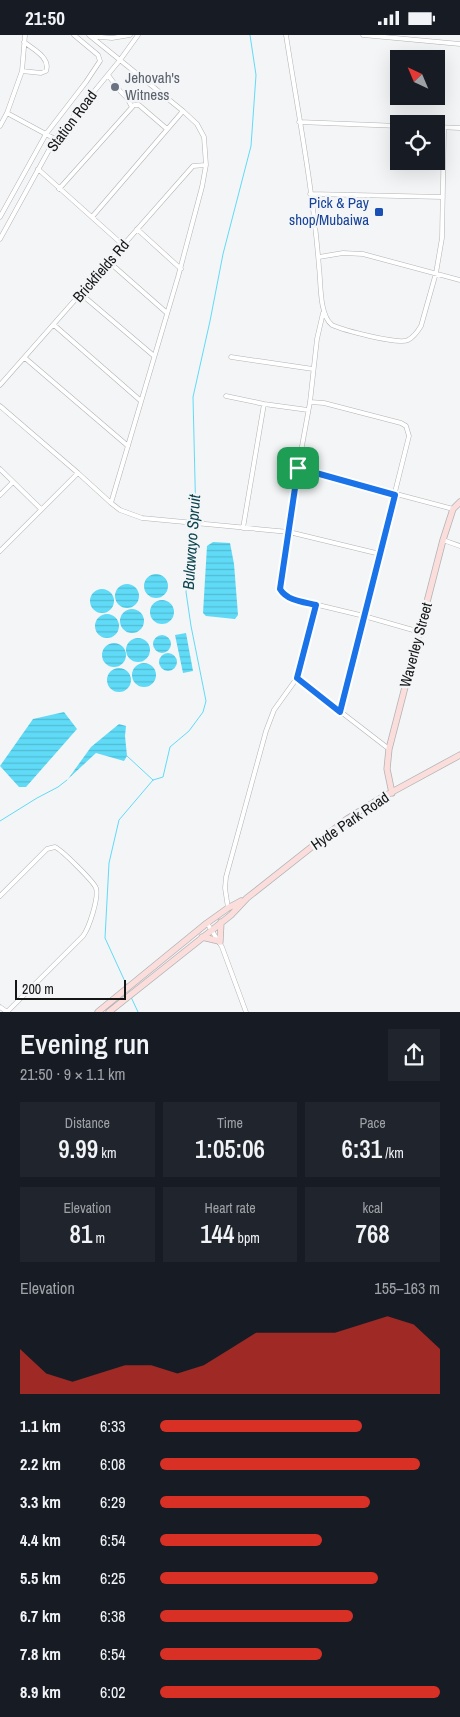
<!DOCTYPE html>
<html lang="en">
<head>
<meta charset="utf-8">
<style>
	body { margin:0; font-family:"Archivo Narrow",sans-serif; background:#20242c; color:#f1f3f6; height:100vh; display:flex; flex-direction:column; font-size:19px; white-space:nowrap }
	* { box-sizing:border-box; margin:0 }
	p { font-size:16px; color:#9ea1a6 }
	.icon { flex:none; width:28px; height:28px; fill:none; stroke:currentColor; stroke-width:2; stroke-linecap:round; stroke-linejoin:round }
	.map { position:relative; height:977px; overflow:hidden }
	.panel { display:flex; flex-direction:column; background:#171b24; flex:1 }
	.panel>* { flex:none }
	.needle { width:32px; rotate:316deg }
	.tools { position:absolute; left:390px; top:15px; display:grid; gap:10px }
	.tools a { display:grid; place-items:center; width:55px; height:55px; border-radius:0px; background:#171b24; box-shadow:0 5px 20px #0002; font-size:25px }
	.scale { position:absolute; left:15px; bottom:12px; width:111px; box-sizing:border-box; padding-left:5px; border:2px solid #151616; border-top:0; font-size:14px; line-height:18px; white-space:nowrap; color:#151616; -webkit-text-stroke:4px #f3f5f7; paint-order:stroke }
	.pin { position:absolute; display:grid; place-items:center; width:42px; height:42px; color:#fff; margin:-21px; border-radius:10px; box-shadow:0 2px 8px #0006 }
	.round { display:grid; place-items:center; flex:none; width:52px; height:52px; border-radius:0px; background:#20242c }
	.head { display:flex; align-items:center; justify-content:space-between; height:85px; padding:0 20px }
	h1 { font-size:28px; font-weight:600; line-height:38px }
	.stats { display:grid; grid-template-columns:repeat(3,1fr); gap:8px; height:85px; padding:5px 20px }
	.stats div { display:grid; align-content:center; border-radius:0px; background:#20242c; text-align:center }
	.stats b { font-size:25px; font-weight:600 }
	.stats small { font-size:14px; font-weight:400 }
	.stats p { font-size:14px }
	.chart { height:140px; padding:10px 20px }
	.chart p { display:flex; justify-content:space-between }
	.chart svg { width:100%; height:90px; margin-top:5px; fill:#d93025; opacity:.7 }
	ul { padding:0 20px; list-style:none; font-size:16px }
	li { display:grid; grid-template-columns:80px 60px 1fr; align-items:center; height:38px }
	li i { height:12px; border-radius:6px; background:#d93025 }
	.status { display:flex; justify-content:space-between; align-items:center; height:35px; padding:0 25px; background:#171b24; direction:ltr }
	.status svg { height:14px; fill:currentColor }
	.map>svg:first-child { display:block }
	.water { fill:url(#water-rules) }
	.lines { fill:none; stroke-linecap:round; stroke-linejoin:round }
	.stream { stroke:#60dbf7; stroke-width:1 }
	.street-casing { stroke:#b1b3b5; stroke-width:5 }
	.secondary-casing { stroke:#b1b3b5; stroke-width:7 }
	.street { stroke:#fff; stroke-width:4 }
	.secondary { stroke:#fbdddb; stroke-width:5.5 }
	.route-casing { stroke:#fff; stroke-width:10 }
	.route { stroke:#1a73e8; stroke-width:6 }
	.worship-dot { fill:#6b7280; stroke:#f3f5f7; stroke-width:2 }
	.transit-dot { fill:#1a4fb4; stroke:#f3f5f7; stroke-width:2 }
	.labels { text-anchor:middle; stroke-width:5; stroke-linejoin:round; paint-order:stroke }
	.worship-label { font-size:15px; fill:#5b616d; stroke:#f3f5f7; text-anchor:start }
	.street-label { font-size:15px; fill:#151616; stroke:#f3f5f7 }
	.transit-label { font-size:15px; fill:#164399; stroke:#f3f5f7; text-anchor:end }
	.water-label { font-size:16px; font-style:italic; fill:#0b444f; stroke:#f3f5f7 }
</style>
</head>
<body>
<div class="status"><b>21:50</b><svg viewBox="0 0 49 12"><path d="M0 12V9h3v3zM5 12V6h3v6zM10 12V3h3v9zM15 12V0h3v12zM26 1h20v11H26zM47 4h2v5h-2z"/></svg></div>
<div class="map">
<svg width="460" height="977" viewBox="0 0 460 977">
	<defs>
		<pattern id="water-rules" width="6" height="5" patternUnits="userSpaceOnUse" patternTransform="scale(1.25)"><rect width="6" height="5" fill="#60dbf7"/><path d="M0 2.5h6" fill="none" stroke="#52bbd3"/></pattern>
	</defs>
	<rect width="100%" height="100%" fill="#f3f5f7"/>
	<path class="water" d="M213,507L230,508L234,529L238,580L235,584L206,581L203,578L207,511Z
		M144 551a12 12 0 1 1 24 0a12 12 0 1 1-24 0Z
		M115 561a12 12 0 1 1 24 0a12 12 0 1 1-24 0Z
		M90 566a12 12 0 1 1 24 0a12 12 0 1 1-24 0Z
		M150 577a12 12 0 1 1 24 0a12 12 0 1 1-24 0Z
		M120 586a12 12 0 1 1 24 0a12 12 0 1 1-24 0Z
		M95 591a12 12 0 1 1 24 0a12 12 0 1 1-24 0Z
		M186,598L193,636L183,638L175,600Z
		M153 609a9 9 0 1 1 18 0a9 9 0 1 1-18 0Z
		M126 615a12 12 0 1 1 24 0a12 12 0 1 1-24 0Z
		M102 620a12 12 0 1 1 24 0a12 12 0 1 1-24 0Z
		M159 627a9 9 0 1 1 18 0a9 9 0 1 1-18 0Z
		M132 640a12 12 0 1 1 24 0a12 12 0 1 1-24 0Z
		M107 645a12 12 0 1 1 24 0a12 12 0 1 1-24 0Z
		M64,677L77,694L26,752H19L0,731L33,684Z
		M119,689L126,691L125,701L127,721L124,726L96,718L68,744L91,712Z"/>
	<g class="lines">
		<path class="stream" d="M196,487L193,362L210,286L223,219L251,111L256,40L250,0
			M127,721L153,745
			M0,786L37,763L58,752L67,745
			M127,951L105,903L109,828L119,785L153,745L163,742L170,712L189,696L203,677L206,666L191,591L186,557L196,491
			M131,962L138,977"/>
		<defs>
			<path id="street" d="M89,0L183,76L197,89L204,102L206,130L202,152L178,242L111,468
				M286,0C298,77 313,154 319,232C321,247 319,280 332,290C343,295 398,310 408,305C414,302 418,296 421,291L436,238L442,203L444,93
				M363,0L460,9
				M90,1L112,3L130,0
				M22,36L41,38L46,36C51,23 33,14 24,7
				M108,40L120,56L127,63L132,72
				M7,78L55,104
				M299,87L399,91
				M0,91L7,78L22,36L25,0
				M436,92L460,93
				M38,134L123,210
				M59,154L134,70H139L167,94
				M310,159L443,162
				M0,182L46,99L86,47L100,26L98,20L74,0
				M92,182L183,76
				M137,194L181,234
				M0,204L55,104L120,25L138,0
				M319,222L343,218L363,219L460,245
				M109,227L167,278
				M81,259L154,321
				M323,278L317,304L310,367L298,433L280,554L289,563L364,581L420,597
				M54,290L141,366
				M231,322L313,334
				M25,323L128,411
				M0,350L193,131L206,130
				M226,361L264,369L308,375
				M310,367L324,368L401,388L406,391L409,401L340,677
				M0,371L78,438L111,468L120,475L142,483L289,497L380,519
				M298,433L453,474
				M0,434L41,474
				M0,460L13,447
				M243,493L264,369
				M443,505L460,511
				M0,516L78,438
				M297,643L389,714
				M0,861L47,814L55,812C62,815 94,847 96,853C99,863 89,893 83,901L7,977
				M228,873L225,853L226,842L266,696L274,675L297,643L316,570
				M207,888L222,912L246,977
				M0,972L7,977"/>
			<path id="secondary" d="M392,758L387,734L389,714L443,505L453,474L460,467
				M202,902L219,906
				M220,907L221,887
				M98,977L207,888L228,873L241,866
				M109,977L231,880L247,863L347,784L381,763L460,720"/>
		</defs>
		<use href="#street" class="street-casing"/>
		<use href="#secondary" class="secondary-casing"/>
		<use href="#street" class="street"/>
		<use href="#secondary" class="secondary"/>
	</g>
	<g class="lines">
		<defs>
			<path id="route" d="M298,433L395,460L340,677L297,643L316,570C304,567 287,566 280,554Z"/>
		</defs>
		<use href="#route" class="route-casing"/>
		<use href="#route" class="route"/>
	</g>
	<circle class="worship-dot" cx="115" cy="52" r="5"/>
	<rect class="transit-dot" x="374" y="172" width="10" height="10" rx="2.5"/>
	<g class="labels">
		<g class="worship-label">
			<text x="125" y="48">Jehovah's<tspan x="125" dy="17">Witness</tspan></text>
		</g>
		<g class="street-label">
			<text transform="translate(72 86) rotate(-53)" y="5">Station Road</text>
			<text transform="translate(101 236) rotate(-49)" y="5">Brickfields Rd</text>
			<text transform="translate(416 610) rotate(-75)" y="5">Waverley Street</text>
			<text transform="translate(350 786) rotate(-34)" y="5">Hyde Park Road</text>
		</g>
		<g class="transit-label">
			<text x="369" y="173">Pick &amp; Pay<tspan x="369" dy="17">shop/Mubaiwa</tspan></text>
		</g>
		<g class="water-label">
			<text transform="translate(191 507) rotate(-86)" y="6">Bulawayo Spruit</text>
		</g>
	</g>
</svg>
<div class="tools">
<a><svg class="needle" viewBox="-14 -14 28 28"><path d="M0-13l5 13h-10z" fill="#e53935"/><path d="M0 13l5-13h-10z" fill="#9ea1a6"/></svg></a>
<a><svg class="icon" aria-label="locate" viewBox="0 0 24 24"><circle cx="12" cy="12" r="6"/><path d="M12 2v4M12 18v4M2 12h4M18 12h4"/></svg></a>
</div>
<div class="scale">200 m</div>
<div class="pin" style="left:298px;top:433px;background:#1e9e55"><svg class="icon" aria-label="arrive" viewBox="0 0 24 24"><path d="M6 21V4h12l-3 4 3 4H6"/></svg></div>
</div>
<section class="panel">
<div class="head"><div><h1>Evening run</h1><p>21:50 · 9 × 1.1 km</p></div><a class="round"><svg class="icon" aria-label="share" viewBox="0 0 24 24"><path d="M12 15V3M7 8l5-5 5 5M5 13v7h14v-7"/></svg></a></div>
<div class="stats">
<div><p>Distance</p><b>9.99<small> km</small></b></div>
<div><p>Time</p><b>1:05:06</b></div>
<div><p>Pace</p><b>6:31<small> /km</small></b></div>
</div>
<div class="stats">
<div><p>Elevation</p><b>81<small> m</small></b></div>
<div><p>Heart rate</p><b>144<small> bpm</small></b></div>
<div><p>kcal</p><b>768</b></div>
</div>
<div class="chart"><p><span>Elevation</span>155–163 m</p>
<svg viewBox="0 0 160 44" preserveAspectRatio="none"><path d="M0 44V22L10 34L20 38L30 34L40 30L50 30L60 34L70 30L80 22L90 14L100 14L110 14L120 14L130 10L140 6L150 10L160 22V44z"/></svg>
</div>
<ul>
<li><b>1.1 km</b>6:33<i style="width:72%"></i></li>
<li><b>2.2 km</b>6:08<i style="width:93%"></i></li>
<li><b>3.3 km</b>6:29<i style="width:75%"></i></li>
<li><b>4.4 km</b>6:54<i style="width:58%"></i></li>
<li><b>5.5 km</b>6:25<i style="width:78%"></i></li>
<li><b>6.7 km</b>6:38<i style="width:69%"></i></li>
<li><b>7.8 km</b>6:54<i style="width:58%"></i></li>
<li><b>8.9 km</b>6:02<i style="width:100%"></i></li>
</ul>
</section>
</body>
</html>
